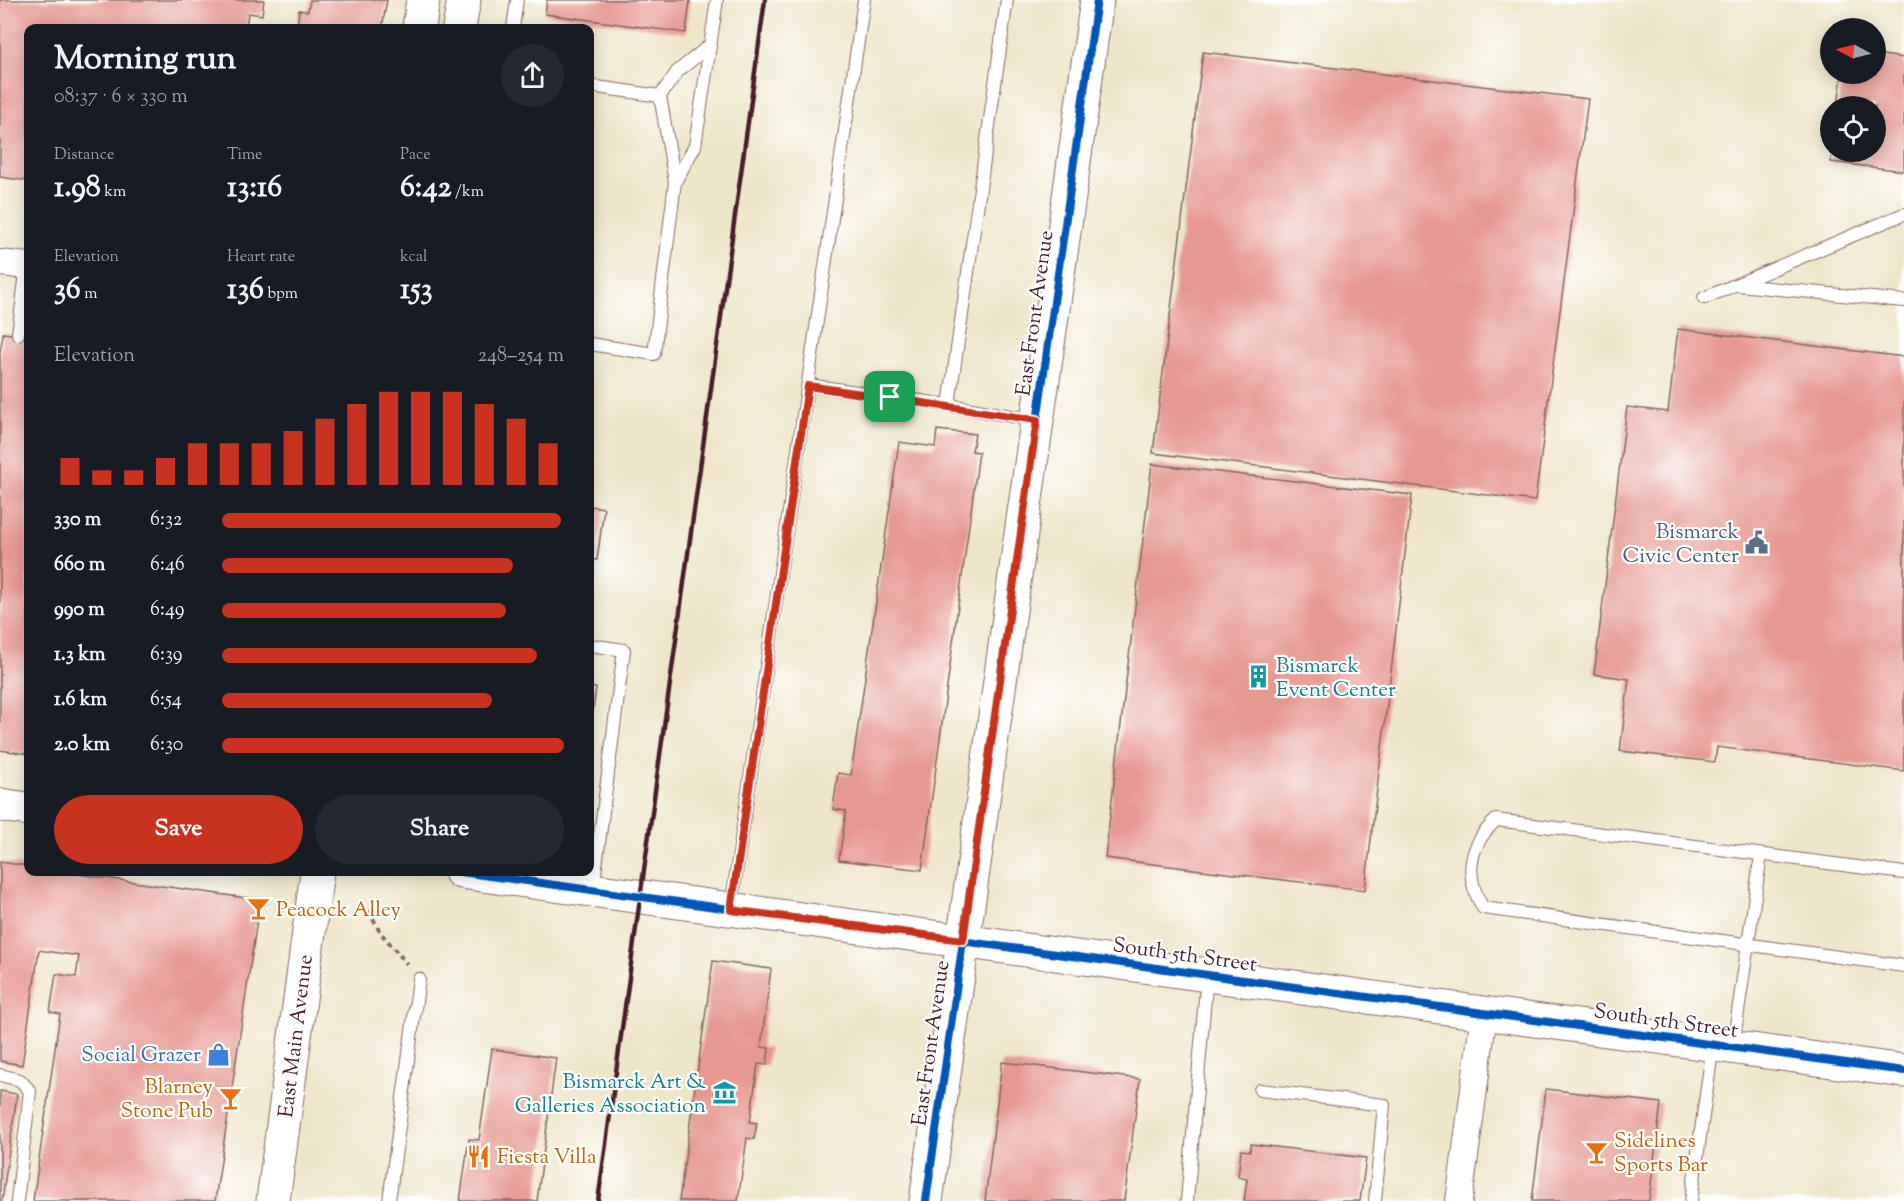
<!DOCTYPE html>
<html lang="en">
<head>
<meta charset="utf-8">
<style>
	body { margin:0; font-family:"Sorts Mill Goudy",serif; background:#242831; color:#f1f3f6; height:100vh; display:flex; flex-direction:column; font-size:22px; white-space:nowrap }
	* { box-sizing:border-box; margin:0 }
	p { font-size:20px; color:#9ea1a6 }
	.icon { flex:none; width:33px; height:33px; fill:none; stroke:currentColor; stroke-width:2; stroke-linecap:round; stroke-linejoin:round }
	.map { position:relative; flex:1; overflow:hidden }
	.panel { position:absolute; left:24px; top:24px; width:570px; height:852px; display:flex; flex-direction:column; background:#171b24; border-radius:12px; box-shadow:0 3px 15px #0003 }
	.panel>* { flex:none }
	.needle { width:39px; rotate:277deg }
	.fabs { position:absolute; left:1820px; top:18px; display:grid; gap:12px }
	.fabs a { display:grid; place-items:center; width:66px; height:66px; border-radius:50%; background:#171b24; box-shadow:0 3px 15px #0003; font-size:30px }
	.pin { position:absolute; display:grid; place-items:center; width:51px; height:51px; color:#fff; margin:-26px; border-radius:12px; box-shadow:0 3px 9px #0006 }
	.round { display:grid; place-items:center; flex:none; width:63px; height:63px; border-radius:32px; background:#242831 }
	.head { display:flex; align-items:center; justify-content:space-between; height:102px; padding:0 30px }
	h1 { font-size:33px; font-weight:700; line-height:45px }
	.metrics { display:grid; grid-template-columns:repeat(3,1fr); gap:9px; height:102px; padding:6px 30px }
	.metrics div { display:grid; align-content:center }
	.metrics b { font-size:30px; font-weight:700 }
	.metrics small { font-size:16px; font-weight:400 }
	.metrics p { font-size:16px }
	.chart { height:168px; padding:12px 30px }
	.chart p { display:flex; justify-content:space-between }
	.chart svg { width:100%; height:108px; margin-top:6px; stroke:#c8321e; stroke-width:6 }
	.cta { display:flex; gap:12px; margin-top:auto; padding:12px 30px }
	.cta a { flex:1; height:69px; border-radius:36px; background:#c8321e; color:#fff; font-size:24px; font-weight:700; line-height:69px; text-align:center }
	.cta a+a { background:#242831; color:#f1f3f6 }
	ul { padding:0 30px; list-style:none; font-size:20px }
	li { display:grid; grid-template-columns:96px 72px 1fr; align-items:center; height:45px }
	li i { height:15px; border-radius:8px; background:#c8321e }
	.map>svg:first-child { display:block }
	.building { fill:#e69991 }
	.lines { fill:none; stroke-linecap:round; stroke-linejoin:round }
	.lane-casing { stroke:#836562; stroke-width:14 }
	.street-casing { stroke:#836562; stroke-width:28 }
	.secondary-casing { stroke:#836562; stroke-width:35 }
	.primary-casing { stroke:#836562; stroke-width:35 }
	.path { stroke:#836562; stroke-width:4; stroke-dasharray:4.5 4.5; stroke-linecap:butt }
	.lane { stroke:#fff; stroke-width:12 }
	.street { stroke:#fff; stroke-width:26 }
	.secondary { stroke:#fff; stroke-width:33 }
	.primary { stroke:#fff; stroke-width:33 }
	.rail { stroke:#4a1f2b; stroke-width:4.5 }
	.cycleway-casing { stroke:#fff; stroke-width:11 }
	.cycleway { stroke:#0057b8; stroke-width:8 }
	.route-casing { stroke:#fff; stroke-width:12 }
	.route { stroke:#c8321e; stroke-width:8 }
	.labels { text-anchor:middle; stroke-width:4.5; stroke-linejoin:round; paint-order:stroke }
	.street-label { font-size:21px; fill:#4a1f2b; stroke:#fff }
	.service-label { font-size:21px; fill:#4e5e75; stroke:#fff; text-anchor:end }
	.culture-label { font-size:21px; fill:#0d838f; stroke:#fff; text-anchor:start }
	.food-label { font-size:21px; fill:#c56008; stroke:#fff; text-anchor:start }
	.shop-label { font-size:21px; fill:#366cbe; stroke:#fff; text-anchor:end }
</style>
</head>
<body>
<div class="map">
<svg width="1904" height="1201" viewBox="0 0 1904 1201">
	<rect width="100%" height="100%" fill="#fff"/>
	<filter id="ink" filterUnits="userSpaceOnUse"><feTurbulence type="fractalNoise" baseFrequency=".0167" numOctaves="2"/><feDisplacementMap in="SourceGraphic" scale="12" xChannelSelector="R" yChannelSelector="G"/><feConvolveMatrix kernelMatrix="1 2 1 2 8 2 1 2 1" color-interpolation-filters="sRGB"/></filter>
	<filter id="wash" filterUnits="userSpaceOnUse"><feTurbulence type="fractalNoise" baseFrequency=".008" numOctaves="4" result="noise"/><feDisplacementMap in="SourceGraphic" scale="24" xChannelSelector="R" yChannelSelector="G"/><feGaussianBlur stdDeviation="1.35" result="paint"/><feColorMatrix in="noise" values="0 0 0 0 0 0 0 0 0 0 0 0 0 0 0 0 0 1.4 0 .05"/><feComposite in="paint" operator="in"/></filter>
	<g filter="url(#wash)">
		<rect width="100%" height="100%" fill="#eee6c9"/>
		<g id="blocks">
			<path class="building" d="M0,0H264L262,15L248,13L246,28H28V181L0,177Z
				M310,0H387L382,28H297L299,10L308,11Z
				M547,0H690L686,33L545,14Z
				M1203,52L1588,99L1535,501L1153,453Z
				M1875,54L1904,58V171L1831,162L1832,152H1875V106H1838L1842,74H1875Z
				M1678,329L1904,357V771L1717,747L1715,762L1620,751L1629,679L1594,674L1627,407L1668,412Z
				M3,333L28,336V754L0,750V353Z
				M937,430L975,434L972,451L979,452L922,870L839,860L846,811L833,809L838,773L851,775L899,442L935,447Z
				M1152,464L1412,495L1365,890L1105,858Z
				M590,506L604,508L597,560L590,559Z
				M590,687L596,688L591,724L590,723Z
				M0,862L28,866V872H63L260,900L215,1201H33L60,1014L50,1012L56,974L76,977L79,956L39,950L22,1065L0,1061Z
				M713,961L771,969L761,1047L769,1048L767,1065L758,1064L750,1122L757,1123L754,1139L747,1138L738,1201H679Z
				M492,1049L556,1058L537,1201H460L469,1139L479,1140Z
				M1002,1062L1140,1079L1124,1201H985Z
				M1546,1089L1661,1103L1649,1201H1532Z
				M0,1091L17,1094L2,1201H0Z
				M1251,1144L1366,1158L1360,1201H1244L1247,1179L1238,1177L1241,1150L1250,1151Z"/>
		</g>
	</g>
	<g filter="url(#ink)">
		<use href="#blocks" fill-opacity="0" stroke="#836562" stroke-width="1.5"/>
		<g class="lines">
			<defs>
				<path id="lane" d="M1007,0L949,405L1035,420
					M513,28L517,0
					M590,86L660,96
					M675,182L695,146L717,0
					M1738,285L1904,301
					M1704,298L1904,214
					M18,334L27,266
					M590,344L654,354L675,182L660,96L677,72L710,45
					M808,385L949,405
					M590,645L624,650L593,889
					M1904,873L1496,820C1468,846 1464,876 1483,908L1904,966
					M731,908L864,0
					M1733,1046L1761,855
					M0,1075L20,1080L30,1091L17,1201
					M1260,1090L1384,1105L1375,1201
					M389,1201L419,979
					M1187,1201L1207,976
					M1691,1201L1713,1045"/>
				<path id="street" d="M0,263L28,266
					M1459,1201L1484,1014"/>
				<path id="secondary" d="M0,805L28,809
					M461,872L1904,1071
					M926,1201L1097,0"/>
				<path id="primary" d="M419,28L423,0
					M459,28L464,0
					M273,1201L317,872"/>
			</defs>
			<use href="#lane" class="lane-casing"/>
			<use href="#street" class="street-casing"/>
			<use href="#secondary" class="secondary-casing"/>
			<use href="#primary" class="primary-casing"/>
			<path class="path" d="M369,911L380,932L407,964"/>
			<use href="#lane" class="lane"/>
			<use href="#street" class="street"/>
			<use href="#secondary" class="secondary"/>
			<use href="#primary" class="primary"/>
			<path class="rail" d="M598,1201L765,0"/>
			<defs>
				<path id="cycleway" d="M461,872L1904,1071
					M926,1201L1097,0"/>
			</defs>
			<use href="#cycleway" class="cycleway-casing"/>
			<use href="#cycleway" class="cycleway"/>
		</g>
	</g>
	<g class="lines" filter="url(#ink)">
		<defs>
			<path id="route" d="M808,386L1037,420L963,940L731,910Z"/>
		</defs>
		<use href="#route" class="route-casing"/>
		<use href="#route" class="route"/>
	</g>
	<defs>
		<symbol id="civic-bare" viewBox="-9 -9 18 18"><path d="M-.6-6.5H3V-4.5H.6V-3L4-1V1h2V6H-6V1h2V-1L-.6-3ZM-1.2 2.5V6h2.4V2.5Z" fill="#5c6f8a" stroke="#fff" stroke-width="2.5" paint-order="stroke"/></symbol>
		<symbol id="building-bare" viewBox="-9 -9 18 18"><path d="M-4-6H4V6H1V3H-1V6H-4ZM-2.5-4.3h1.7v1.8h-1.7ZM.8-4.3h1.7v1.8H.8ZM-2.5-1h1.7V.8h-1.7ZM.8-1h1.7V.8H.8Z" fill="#0f9aa8" stroke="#fff" stroke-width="2.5" paint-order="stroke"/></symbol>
		<symbol id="bar-bare" viewBox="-9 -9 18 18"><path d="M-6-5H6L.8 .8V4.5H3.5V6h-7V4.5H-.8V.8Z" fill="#e8710a" stroke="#fff" stroke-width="2.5" paint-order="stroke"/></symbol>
		<symbol id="shop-bare" viewBox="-9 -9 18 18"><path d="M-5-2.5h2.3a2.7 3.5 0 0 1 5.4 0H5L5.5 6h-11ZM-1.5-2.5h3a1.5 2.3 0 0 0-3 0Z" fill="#3f7fe0" stroke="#fff" stroke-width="2.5" paint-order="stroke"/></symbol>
		<symbol id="museum-bare" viewBox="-9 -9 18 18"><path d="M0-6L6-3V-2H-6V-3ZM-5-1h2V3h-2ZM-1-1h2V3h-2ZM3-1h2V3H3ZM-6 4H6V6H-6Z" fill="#0f9aa8" stroke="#fff" stroke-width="2.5" paint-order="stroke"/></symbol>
		<symbol id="restaurant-bare" viewBox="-9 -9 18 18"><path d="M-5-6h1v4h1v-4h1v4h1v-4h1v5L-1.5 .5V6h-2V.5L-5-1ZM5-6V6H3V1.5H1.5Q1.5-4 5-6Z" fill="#e8710a" stroke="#fff" stroke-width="2.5" paint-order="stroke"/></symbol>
	</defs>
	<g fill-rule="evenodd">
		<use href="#civic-bare" x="1740" y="526" width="33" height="33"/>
		<use href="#building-bare" x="1242" y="660" width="33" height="33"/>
		<use href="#bar-bare" x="242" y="892" width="33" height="33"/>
		<use href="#shop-bare" x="202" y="1038" width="33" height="33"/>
		<use href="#museum-bare" x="708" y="1076" width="33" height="33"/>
		<use href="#bar-bare" x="214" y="1082" width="33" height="33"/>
		<use href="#bar-bare" x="1580" y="1136" width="33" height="33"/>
		<use href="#restaurant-bare" x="462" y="1140" width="33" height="33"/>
	</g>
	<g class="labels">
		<g class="street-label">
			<text transform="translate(1034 313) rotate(-82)" y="7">East Front Avenue</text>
			<text transform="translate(1185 954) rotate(8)" y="7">South 5th Street</text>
			<text transform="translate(1666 1020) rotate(8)" y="7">South 5th Street</text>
			<text transform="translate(295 1036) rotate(-83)" y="7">East Main Avenue</text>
			<text transform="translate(930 1043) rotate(-82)" y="7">East Front Avenue</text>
		</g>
		<g class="service-label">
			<text x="1739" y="538">Bismarck<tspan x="1739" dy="24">Civic Center</tspan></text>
		</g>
		<g class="culture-label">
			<text x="1276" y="672">Bismarck<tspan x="1276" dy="24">Event Center</tspan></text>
			<text x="706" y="1088" text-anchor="end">Bismarck Art &amp;<tspan x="706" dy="24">Galleries Association</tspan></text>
		</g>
		<g class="food-label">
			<text x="276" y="916">Peacock Alley</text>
			<text x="213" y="1093" text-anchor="end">Blarney<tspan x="213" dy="24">Stone Pub</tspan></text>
			<text x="1614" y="1147">Sidelines<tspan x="1614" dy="24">Sports Bar</tspan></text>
			<text x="497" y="1163">Fiesta Villa</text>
		</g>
		<g class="shop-label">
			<text x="201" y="1061">Social Grazer</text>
		</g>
	</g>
</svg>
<div class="fabs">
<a><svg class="needle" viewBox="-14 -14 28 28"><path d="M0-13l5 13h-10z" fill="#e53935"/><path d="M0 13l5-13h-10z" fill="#9ea1a6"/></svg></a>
<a><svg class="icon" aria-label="locate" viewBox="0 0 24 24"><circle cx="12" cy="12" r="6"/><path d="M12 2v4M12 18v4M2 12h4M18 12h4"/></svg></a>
</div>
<div class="pin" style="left:890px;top:397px;background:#1e9e55"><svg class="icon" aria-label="arrive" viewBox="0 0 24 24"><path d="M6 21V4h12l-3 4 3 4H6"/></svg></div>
<section class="panel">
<div class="head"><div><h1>Morning run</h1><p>08:37 · 6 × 330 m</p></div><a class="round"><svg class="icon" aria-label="share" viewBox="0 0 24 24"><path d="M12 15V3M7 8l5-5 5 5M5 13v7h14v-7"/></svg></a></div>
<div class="metrics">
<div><p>Distance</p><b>1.98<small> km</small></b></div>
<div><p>Time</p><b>13:16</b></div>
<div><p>Pace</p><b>6:42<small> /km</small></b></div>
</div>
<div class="metrics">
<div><p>Elevation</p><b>36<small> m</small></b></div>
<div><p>Heart rate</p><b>136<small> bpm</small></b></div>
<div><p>kcal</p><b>153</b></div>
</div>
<div class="chart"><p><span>Elevation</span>248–254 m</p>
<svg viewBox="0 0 160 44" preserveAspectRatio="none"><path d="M5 44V33M15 44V38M25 44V38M35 44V33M45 44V27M55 44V27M65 44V27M75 44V22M85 44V17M95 44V11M105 44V6M115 44V6M125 44V6M135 44V11M145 44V17M155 44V27"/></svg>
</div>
<ul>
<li><b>330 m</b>6:32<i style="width:99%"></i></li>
<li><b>660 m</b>6:46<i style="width:85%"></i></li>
<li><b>990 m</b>6:49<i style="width:83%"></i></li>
<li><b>1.3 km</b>6:39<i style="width:92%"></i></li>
<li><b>1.6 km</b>6:54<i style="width:79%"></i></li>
<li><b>2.0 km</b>6:30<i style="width:100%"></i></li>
</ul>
<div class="cta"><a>Save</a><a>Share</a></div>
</section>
</div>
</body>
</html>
